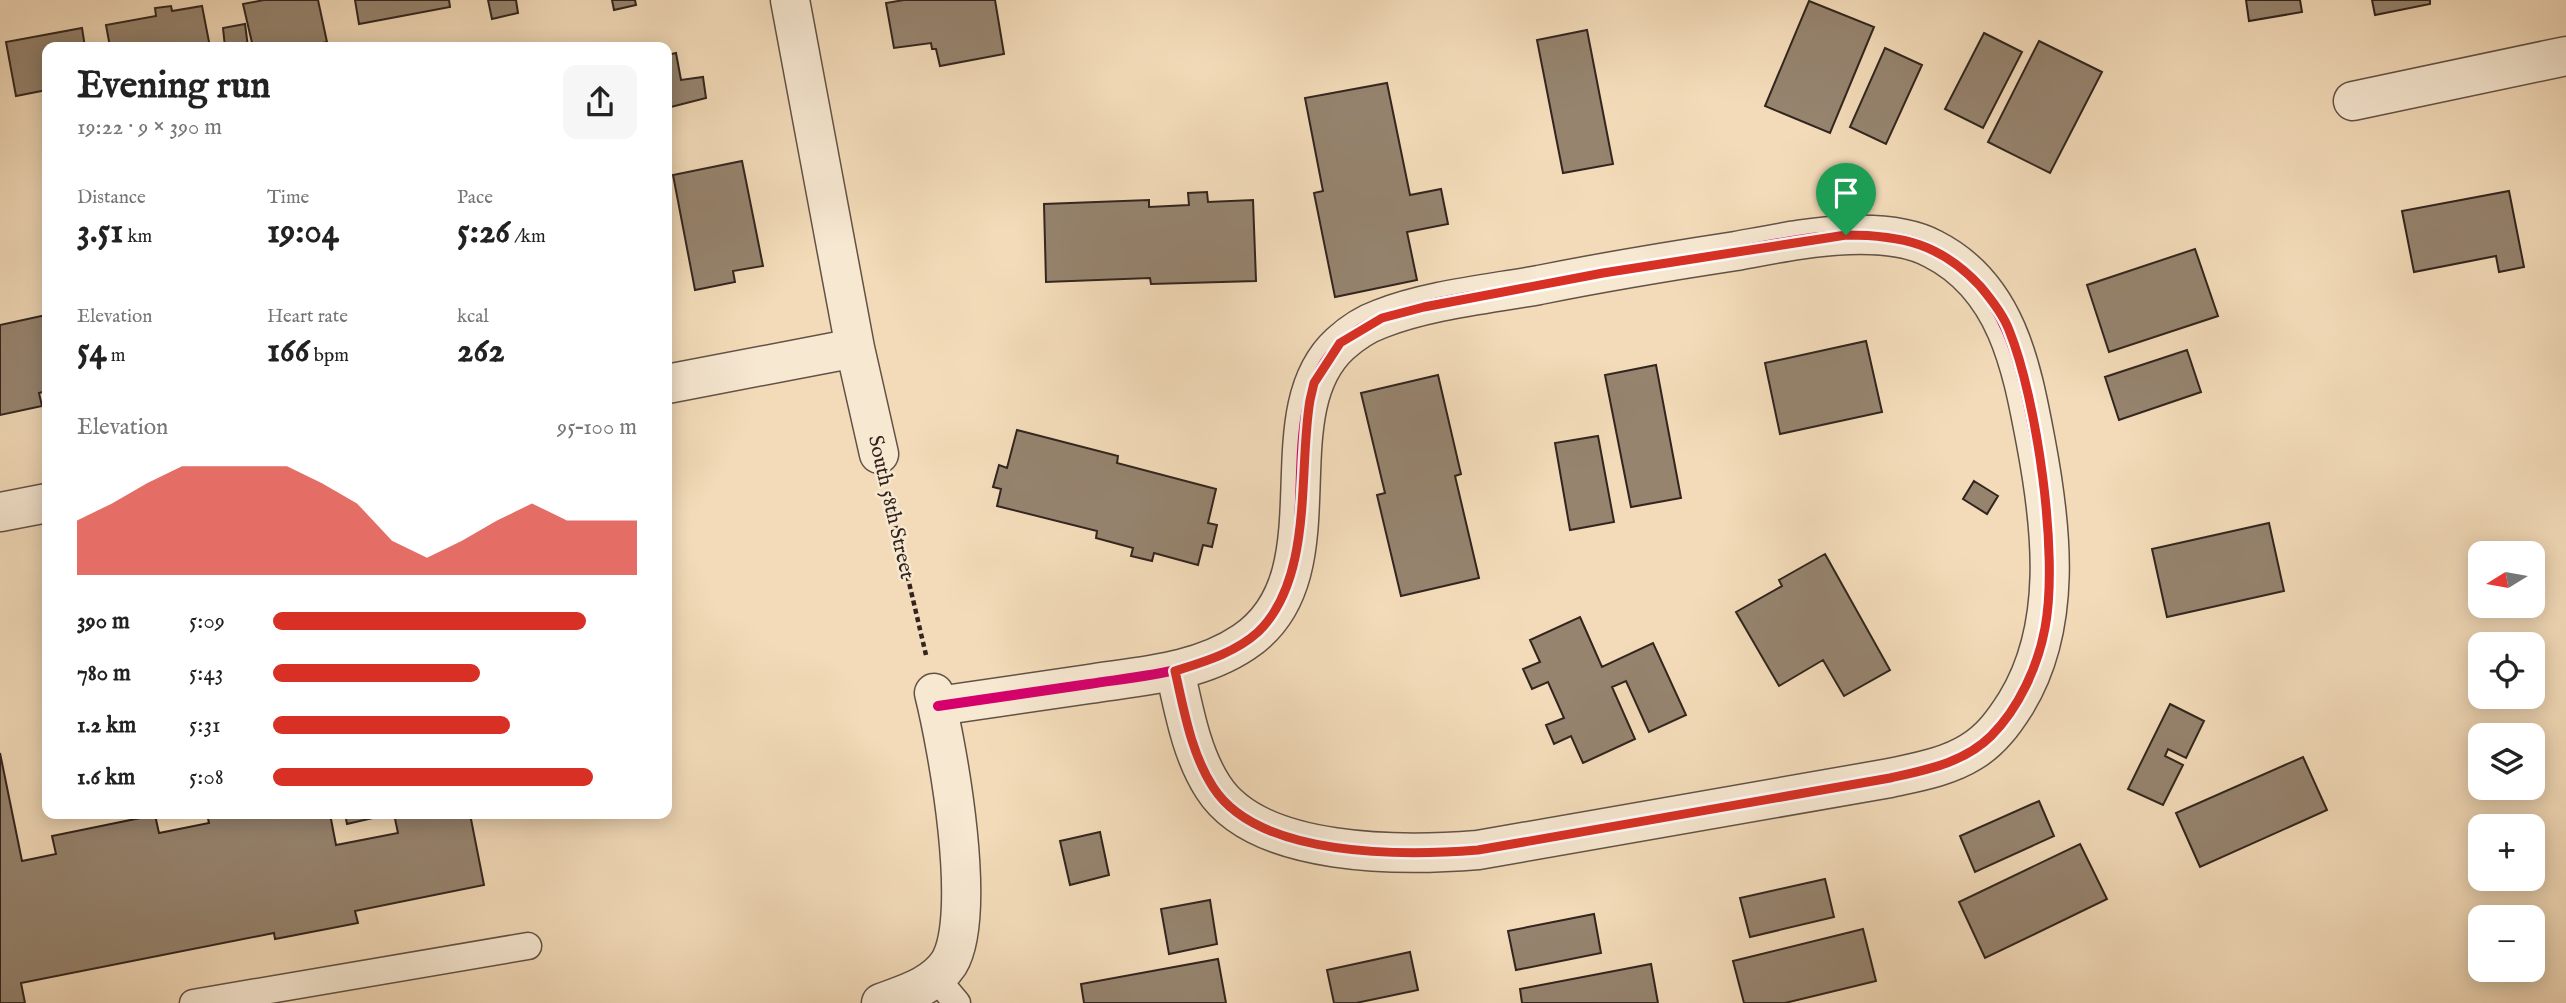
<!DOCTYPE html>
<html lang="en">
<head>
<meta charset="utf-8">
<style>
	body { margin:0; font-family:"IM FELL English",serif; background:#f6f6f6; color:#222; height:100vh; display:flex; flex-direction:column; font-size:26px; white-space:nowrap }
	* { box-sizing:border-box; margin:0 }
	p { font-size:23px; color:#767676 }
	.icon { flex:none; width:38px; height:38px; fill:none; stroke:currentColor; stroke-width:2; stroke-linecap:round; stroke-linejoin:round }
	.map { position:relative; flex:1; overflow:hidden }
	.panel { position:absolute; left:42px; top:42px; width:630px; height:777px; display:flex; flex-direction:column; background:#fff; border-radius:14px; box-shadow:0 4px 18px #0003 }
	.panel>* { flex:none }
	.needle { width:46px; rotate:259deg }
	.buttons { position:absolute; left:2468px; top:541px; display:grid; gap:14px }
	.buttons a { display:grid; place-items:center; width:77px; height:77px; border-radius:14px; background:#fff; box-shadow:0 4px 18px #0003; font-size:35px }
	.pin { position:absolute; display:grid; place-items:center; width:60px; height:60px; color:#fff; margin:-72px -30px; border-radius:50% 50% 50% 0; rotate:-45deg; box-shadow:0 0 7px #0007 }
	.pin .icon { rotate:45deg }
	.round { display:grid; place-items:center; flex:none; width:74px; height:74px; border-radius:14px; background:#f6f6f6 }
	.overview { display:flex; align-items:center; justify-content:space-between; height:119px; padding:0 35px }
	h1 { font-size:38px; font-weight:800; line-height:52px }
	.stats { display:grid; grid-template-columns:repeat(3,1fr); gap:10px; height:119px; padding:7px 35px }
	.stats div { display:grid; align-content:center }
	.stats b { font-size:35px; font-weight:800 }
	.stats small { font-size:19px; font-weight:400 }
	.stats p { font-size:19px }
	.chart { height:196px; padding:14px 35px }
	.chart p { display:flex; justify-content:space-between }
	.chart svg { width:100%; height:126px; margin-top:7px; fill:#d93025; opacity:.7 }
	ul { padding:0 35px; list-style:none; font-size:23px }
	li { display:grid; grid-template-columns:112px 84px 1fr; align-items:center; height:52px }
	li i { height:18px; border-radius:9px; background:#d93025 }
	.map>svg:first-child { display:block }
	.building { fill:#96846f; stroke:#32251f; stroke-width:2 }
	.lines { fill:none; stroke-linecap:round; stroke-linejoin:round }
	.lane-casing { stroke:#625246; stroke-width:29 }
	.street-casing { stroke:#625246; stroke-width:41 }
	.path { stroke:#32251f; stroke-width:4.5; stroke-dasharray:5 3.5; stroke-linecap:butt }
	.lane { stroke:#f7e8d2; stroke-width:26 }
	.street { stroke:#f7e8d2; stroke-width:38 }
	.cycleway-casing { stroke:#f7e8d2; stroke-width:15 }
	.cycleway { stroke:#d6006c; stroke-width:10 }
	.route-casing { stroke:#fff; stroke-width:14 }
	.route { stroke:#d93025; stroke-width:9 }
	.labels { text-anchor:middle; stroke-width:5; stroke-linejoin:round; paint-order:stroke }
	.street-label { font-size:21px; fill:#32251f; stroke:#f7e8d2 }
</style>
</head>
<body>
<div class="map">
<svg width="2566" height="1003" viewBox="0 0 2566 1003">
	<rect width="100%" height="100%" fill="#f3dbb9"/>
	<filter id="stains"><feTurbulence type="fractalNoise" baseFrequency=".00286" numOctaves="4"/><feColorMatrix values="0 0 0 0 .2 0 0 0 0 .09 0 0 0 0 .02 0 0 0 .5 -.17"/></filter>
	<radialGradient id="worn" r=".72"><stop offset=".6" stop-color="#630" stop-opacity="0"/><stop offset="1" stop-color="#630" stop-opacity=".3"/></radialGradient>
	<path class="building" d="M264,0H318L327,42L303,47H253L243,4Z
		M355,0H449L450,7L359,24Z
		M488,0H516L518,13L492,19Z
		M612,0H635L636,5L614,10Z
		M904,0H995L1004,54L940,66L936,49H932L931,43L894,48L886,3Z
		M2246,0H2300L2302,12L2249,21Z
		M2372,0H2430V4L2375,15Z
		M1809,1L1874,27L1830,133L1765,106Z
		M171,6L172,11L202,6L210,47H110L106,25L156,16L155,8Z
		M245,24L248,47H225L223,28Z
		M82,28L85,47H47V90L16,96L6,42Z
		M1587,30L1613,164L1563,173L1537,40Z
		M1984,33L2022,52L1983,128L1945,109Z
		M2039,41L2102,72L2050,173L1988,142Z
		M1885,48L1922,65L1886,144L1850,127Z
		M676,53L681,80L703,77L706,98L667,108V55Z
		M1387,83L1410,195L1441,189L1448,224L1407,232L1417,280L1335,297L1314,193L1323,191L1305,98Z
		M742,161L763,266L733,271L735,282L695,290L673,175Z
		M2509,191L2524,267L2499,272L2496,256L2414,272L2402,211Z
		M1207,192L1208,202L1253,200L1256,281L1151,284L1150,278L1046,282L1044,204L1149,200V207L1189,205L1188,193Z
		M2195,249L2218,316L2109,352L2087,285Z
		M46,315L47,391L39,393L42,406L0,415V325Z
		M1866,341L1882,412L1780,434L1765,363Z
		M2187,350L2201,392L2119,420L2105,377Z
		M1656,365L1681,498L1631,507L1605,375Z
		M1438,375L1461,474L1455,476L1479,578L1401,596L1377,495L1385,493L1361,393Z
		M1017,430L1118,456L1117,463L1216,489L1208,523L1217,525L1212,547L1203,545L1198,565L1154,553L1152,561L1131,556L1133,548L1096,538L1097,531L997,506L1001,489L993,487L999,465L1007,468Z
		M1598,436L1614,522L1570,530L1555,443Z
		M1974,481L1998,496L1987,514L1963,499Z
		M2269,523L2284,591L2167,617L2152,549Z
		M1825,554L1890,670L1844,696L1823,660L1779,686L1736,612L1782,586L1779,580Z
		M1580,617L1602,667L1653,643L1686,715L1649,732L1626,681L1612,687L1635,739L1583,763L1571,736L1554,744L1546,725L1564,718L1548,682L1532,689L1523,669L1540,662L1530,640Z
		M2170,704L2204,721L2186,758L2168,749L2165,756L2183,765L2163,805L2128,789Z
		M0,753L22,861L56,854L52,836L155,815L159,833L209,823L207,814H330L336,845L398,833L394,814H470L484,885L355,911L358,923L275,939L274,933L21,983L25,1003H0Z
		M2303,757L2327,810L2200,867L2176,813Z
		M2039,801L2054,836L1975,872L1960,836Z
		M345,814H376L377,817L347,824Z
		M1100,832L1109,875L1070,885L1060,841Z
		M2080,844L2107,899L1985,958L1959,902Z
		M1825,879L1834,917L1750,937L1740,898Z
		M1210,900L1217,944L1169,954L1161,909Z
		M1594,914L1601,953L1516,970L1508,931Z
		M1863,929L1876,981L1785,1003H1744L1733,961Z
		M1410,952L1418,990L1356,1003H1334L1327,970Z
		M1218,959L1226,1003H1084L1081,984Z
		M1651,964L1658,1003H1522L1520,989Z"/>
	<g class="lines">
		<defs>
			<path id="lane" d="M936,978L957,1003
				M193,1003L528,946"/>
			<path id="street" d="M790,0L855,348L879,454
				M2353,101L2566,56
				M667,384L855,348
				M0,512L47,503
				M938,706C988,699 1038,691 1089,684C1141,676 1198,673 1244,642C1343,576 1263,415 1340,344C1351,334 1366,324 1380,319C1428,300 1488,294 1539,285C1604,272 1670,261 1736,251C1774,244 1812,236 1849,235C1877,234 1909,236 1933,249C2008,287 2022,369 2036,443C2052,528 2063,626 2016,703C2004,722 1991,740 1971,752C1947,767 1917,772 1890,778L1478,850C1404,856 1258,858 1213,787C1191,753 1184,710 1175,671
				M881,1003C905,994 934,986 949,963C978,915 948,749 934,693"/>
		</defs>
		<use href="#lane" class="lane-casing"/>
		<use href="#street" class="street-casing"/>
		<path class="path" d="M888,493L926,655"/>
		<use href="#lane" class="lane"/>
		<use href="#street" class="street"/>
		<defs>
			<path id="cycleway" d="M938,706C988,699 1038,691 1089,684C1141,676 1198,673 1244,642C1343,576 1263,415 1340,344C1351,334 1366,324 1380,319C1428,300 1488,294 1539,285C1604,272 1670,261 1736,251C1774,244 1812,236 1849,235C1877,234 1909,236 1933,249C2008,287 2022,369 2036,443C2052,528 2063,626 2016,703C2004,722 1991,740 1971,752C1947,767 1917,772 1890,778L1478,850C1404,856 1258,858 1213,787C1191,753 1184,710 1175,671"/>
		</defs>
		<use href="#cycleway" class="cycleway-casing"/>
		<use href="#cycleway" class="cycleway"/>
	</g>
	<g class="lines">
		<defs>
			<path id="route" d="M1846,235C1902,235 1941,244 1980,286C1991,299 2003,314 2009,330C2037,399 2059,555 2045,628C2038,666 2019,708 1991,736C1964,763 1925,770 1890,778L1478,850C1404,856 1258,858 1213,787C1191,753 1184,710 1175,671C1203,662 1235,653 1258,632C1314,578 1298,470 1310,400L1314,383L1340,343L1382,318L1424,307L1603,273Z"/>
		</defs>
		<use href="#route" class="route-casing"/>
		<use href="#route" class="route"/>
	</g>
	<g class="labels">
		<g class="street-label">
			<text transform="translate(892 507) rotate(77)" y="7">South 58th Street</text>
		</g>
	</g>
	<rect width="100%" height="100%" filter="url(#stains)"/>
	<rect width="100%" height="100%" fill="url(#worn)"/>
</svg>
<div class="buttons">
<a><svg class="needle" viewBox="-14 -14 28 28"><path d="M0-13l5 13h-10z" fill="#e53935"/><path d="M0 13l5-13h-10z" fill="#767676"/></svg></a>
<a><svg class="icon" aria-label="locate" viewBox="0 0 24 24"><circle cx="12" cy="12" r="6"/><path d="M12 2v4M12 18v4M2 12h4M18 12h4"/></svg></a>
<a><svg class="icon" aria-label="layers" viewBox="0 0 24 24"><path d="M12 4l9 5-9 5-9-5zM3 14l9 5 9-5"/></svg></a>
<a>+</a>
<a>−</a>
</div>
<div class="pin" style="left:1846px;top:235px;background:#1e9e55"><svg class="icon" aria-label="arrive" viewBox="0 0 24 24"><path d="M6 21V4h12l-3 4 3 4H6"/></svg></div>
<section class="panel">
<div class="overview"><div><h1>Evening run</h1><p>19:22 · 9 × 390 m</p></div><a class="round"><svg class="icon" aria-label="share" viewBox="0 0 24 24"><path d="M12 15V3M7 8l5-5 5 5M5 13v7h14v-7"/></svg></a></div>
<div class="stats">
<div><p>Distance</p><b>3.51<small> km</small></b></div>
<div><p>Time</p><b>19:04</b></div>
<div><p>Pace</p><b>5:26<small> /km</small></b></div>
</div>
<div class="stats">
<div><p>Elevation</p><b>54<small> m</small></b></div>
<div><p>Heart rate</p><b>166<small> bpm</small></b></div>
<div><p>kcal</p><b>262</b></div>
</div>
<div class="chart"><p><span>Elevation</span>95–100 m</p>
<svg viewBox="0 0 160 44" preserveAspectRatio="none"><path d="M0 44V25L10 19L20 12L30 6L40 6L50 6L60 6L70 12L80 19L90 32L100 38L110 32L120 25L130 19L140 25L150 25L160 25V44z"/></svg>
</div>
<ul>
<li><b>390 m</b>5:09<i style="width:86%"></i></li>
<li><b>780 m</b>5:43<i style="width:57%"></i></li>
<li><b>1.2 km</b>5:31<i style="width:65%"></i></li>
<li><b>1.6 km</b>5:08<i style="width:88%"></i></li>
</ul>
</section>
</div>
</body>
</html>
